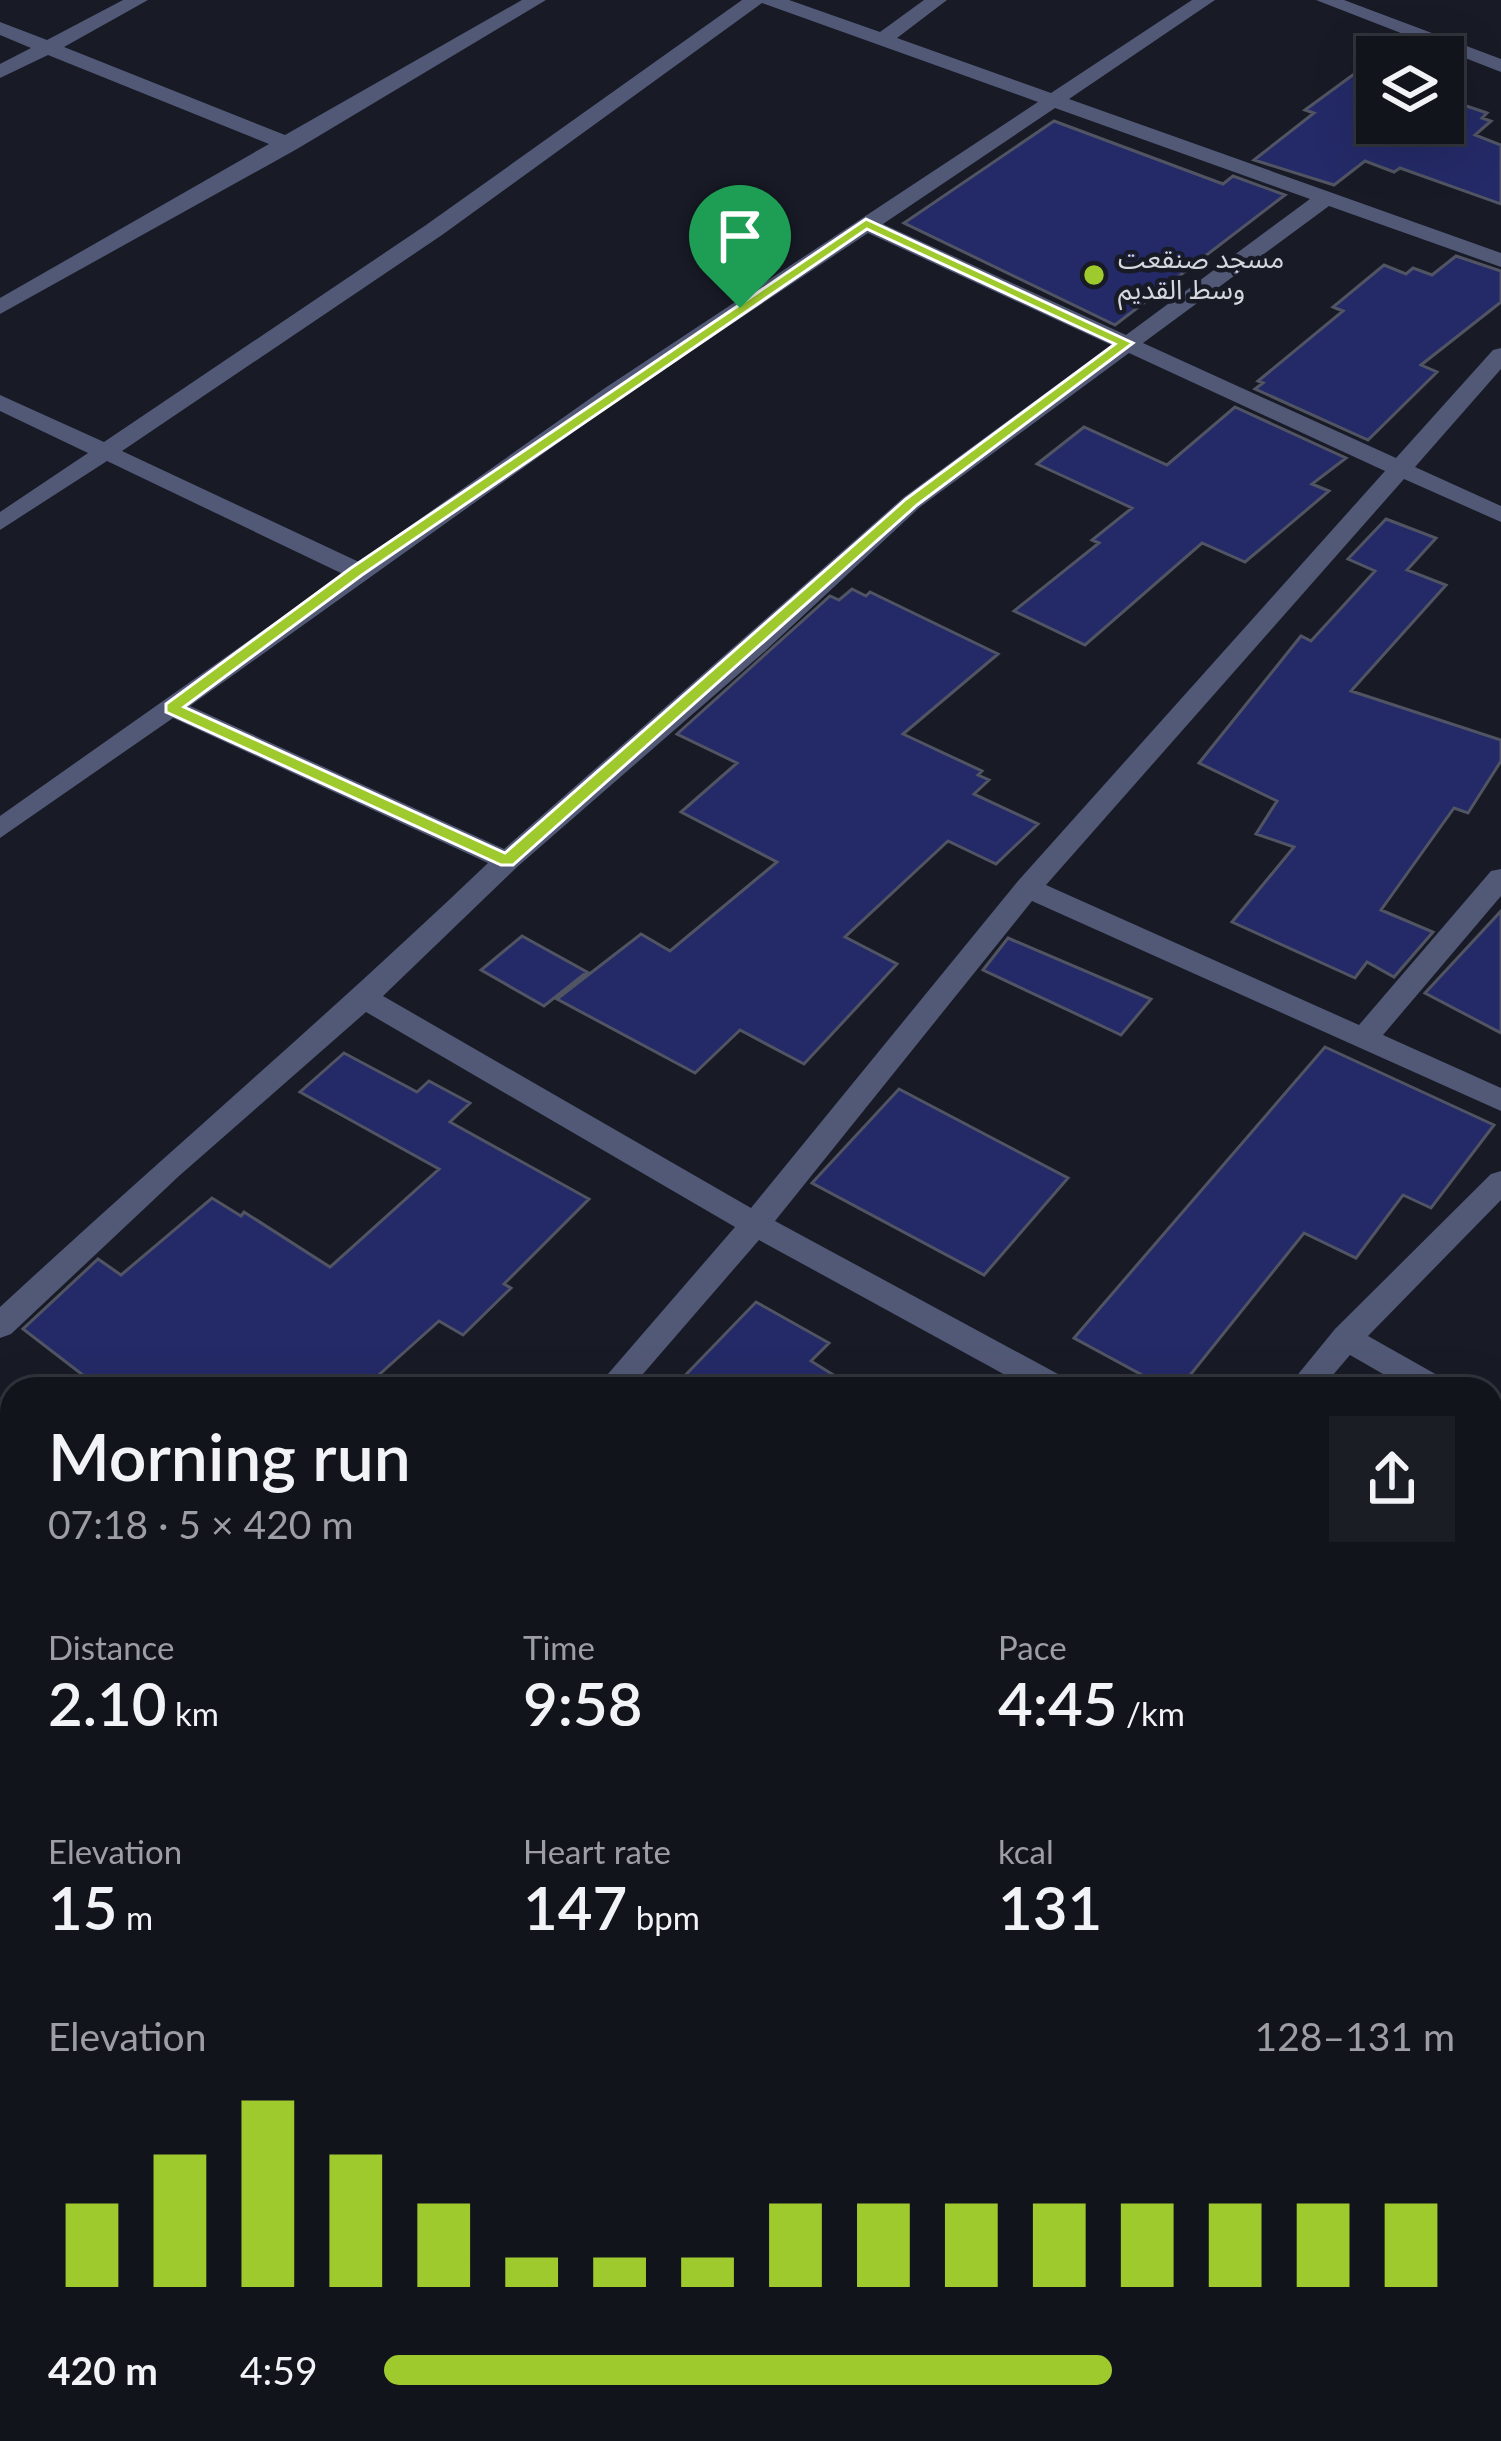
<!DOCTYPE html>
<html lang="en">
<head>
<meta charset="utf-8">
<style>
	body { margin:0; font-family:Lato,"Noto Sans Arabic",sans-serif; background:#1b1d25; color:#f1f3f6; height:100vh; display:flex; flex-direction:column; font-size:45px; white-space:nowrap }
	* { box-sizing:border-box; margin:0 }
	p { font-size:39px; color:#9c9ea3 }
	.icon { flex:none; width:66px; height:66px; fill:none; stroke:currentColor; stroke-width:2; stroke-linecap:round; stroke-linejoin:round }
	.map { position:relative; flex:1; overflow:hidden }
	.details { position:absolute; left:0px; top:1377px; width:1503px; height:1065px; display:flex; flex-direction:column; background:#12141c; border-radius:36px 36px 0 0; box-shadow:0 12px 48px #0002,0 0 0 3px #31333b }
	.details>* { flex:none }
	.controls { position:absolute; left:1356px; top:36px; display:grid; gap:24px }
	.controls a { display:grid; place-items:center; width:108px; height:108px; border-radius:0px; background:#12141c; box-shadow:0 12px 48px #0002,0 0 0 3px #31333b; font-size:60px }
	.pin { position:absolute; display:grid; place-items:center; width:102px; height:102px; color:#fff; margin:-123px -51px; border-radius:50% 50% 50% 0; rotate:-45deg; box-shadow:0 0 12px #0007 }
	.pin .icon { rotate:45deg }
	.round { display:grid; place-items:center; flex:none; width:126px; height:126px; border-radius:0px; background:#1b1d25 }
	.summary { display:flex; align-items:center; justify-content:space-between; height:204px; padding:0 48px }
	h1 { font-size:66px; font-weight:600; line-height:90px }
	.metrics { display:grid; grid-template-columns:repeat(3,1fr); gap:18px; height:204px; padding:12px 48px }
	.metrics div { display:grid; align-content:center }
	.metrics b { font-size:60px; font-weight:600 }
	.metrics small { font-size:33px; font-weight:400 }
	.metrics p { font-size:33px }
	.chart { height:336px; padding:24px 48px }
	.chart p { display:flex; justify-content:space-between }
	.chart svg { width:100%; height:216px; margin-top:12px; stroke:#9fca2e; stroke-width:6 }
	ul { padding:0 48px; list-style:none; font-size:39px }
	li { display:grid; grid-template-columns:192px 144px 1fr; align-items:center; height:90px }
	li i { height:30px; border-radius:15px; background:#9fca2e }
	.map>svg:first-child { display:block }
	.building { fill:#242a67; stroke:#515462; stroke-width:3 }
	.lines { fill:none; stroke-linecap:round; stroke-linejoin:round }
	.street { fill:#525976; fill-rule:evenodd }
	.route { fill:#9fca2e; stroke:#fff; stroke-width:3; fill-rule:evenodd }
	.poi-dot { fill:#9fca2e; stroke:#181b26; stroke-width:4.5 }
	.labels { text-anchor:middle; stroke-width:9; stroke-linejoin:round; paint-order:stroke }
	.far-poi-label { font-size:27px; fill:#d5d7df; stroke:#181b26; text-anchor:start }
</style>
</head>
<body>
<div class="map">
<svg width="1501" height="2441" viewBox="0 0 1501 2441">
	<rect width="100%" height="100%" fill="#181b26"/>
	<path class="building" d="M1361,69L1377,75V123H1443V98L1487,113L1482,118L1491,121L1475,135L1501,145V204L1400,168L1394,172L1365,161L1334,185L1254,160L1314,113L1305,110Z
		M1054,121L1223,184L1233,176L1285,195L1115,325L904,223Z
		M1456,256L1501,271V302L1421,365L1437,372L1368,440L1255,389L1263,383L1258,381L1343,311L1333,307L1384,265L1406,274L1413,268L1432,275Z
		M1235,407L1346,458L1312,484L1329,491L1245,562L1202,543L1085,645L1014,611L1099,543L1092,540L1132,508L1037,464L1084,427L1167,465Z
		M1386,519L1436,538L1407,570L1446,585L1351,691L1501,740V761L1468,813L1454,808L1381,910L1433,932L1394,977L1367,962L1355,978L1232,922L1294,847L1256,834L1277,801L1199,763L1301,636L1311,641L1375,571L1348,559Z
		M852,589L866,596L870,592L998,654L903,734L982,771L978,775L989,780L974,794L1038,824L996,864L948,841L845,937L897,964L804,1064L740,1030L695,1073L557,999L641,934L670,951L777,862L681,812L737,763L677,734L830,596L839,600Z
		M1501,911V1033L1425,993Z
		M522,936L587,972L544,1006L481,970Z
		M1008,938L1151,999L1121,1035L983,970Z
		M1325,1047L1494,1125L1431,1208L1403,1195L1356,1258L1304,1233L1179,1389H1168L1074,1338Z
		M344,1053L417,1092L429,1081L470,1103L450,1122L589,1199L504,1284L511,1288L463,1335L439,1321L363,1389H101L23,1329L98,1259L121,1275L212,1198L241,1216L244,1212L330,1267L439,1169L300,1092Z
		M899,1089L1068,1178L984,1275L812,1183Z
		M756,1302L829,1343L811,1361L856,1389H672Z"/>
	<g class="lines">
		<path class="street" d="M123,0H148L64,47L285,135L522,0H546L297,149L0,314V298L269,144L48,55L0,78V64L31,48L0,35V22L47,40Z
			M742,0H789L880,32L924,0H947L897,38L1051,93L1192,0H1215L1069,99L1501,253V267L1329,206L1143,343L1396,458L1493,350L1501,348V369L1415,467L1501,506V522L1404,479L1046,885L1359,1025L1491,871L1501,869V896L1383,1035L1501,1088V1111L1032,901L775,1221L1069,1380L1074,1389H1031L759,1240L630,1389H595L735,1227L366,1012L179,1176L11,1334L0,1338V1307C161,1158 329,1015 488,863L173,718L0,838V816L343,574L107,461L0,530V512L88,453L0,411V395L104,442L426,225ZM762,3L1038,102L605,388L359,562L122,451L442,235ZM1055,108L1310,199L1126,335L883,224ZM868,233L1111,345L904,497L504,849L190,706L621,398ZM1129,353L1385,471L1018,881L751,1208L383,996L517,867L764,652L920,507Z
			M1316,0H1344L1501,59V72Z
			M1501,1171V1200L1368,1336L1446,1380L1451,1389H1409L1350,1355L1321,1389H1286L1335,1329L1491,1174Z
			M1491,1408L1501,1412V1440L1491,1436Z
			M0,1472L12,1476V1506L0,1502Z
			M1491,1949L1501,1953V1991L1491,1987Z
			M12,2028V2071L0,2075V2032Z
			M0,2115L12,2120V2164L0,2159Z
			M267,2430H313L317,2441H271Z
			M438,2430H483L479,2441H434Z
			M1236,2430H1286L1290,2441H1240Z"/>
	</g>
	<path class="route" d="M866,219L1133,343L917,505L513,865H501L166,712V704L351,568ZM867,229L1115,344L906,499L505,853L184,707L362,575Z"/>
	<circle class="poi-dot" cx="1094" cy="275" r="12"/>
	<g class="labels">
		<g class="far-poi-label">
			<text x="1118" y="268">مسجد صنقعت<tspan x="1118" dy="31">وسط القديم</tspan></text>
		</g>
	</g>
</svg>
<div class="controls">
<a><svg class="icon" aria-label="layers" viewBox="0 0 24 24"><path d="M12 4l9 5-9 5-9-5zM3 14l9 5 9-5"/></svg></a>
</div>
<div class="pin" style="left:740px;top:308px;background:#1e9e55"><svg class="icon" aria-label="arrive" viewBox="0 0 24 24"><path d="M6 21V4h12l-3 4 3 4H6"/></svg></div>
<section class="details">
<div class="summary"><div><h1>Morning run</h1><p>07:18 · 5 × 420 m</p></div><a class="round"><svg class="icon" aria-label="share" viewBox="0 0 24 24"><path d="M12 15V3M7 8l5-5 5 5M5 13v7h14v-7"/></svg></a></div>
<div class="metrics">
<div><p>Distance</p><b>2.10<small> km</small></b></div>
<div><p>Time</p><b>9:58</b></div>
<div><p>Pace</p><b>4:45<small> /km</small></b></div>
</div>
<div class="metrics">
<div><p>Elevation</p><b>15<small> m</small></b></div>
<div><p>Heart rate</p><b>147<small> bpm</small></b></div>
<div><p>kcal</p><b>131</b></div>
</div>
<div class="chart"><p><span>Elevation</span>128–131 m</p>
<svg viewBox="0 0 160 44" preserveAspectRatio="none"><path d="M5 44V27M15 44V17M25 44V6M35 44V17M45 44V27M55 44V38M65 44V38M75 44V38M85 44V27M95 44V27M105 44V27M115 44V27M125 44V27M135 44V27M145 44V27M155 44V27"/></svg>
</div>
<ul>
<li><b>420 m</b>4:59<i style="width:68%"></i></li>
</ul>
</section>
</div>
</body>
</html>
